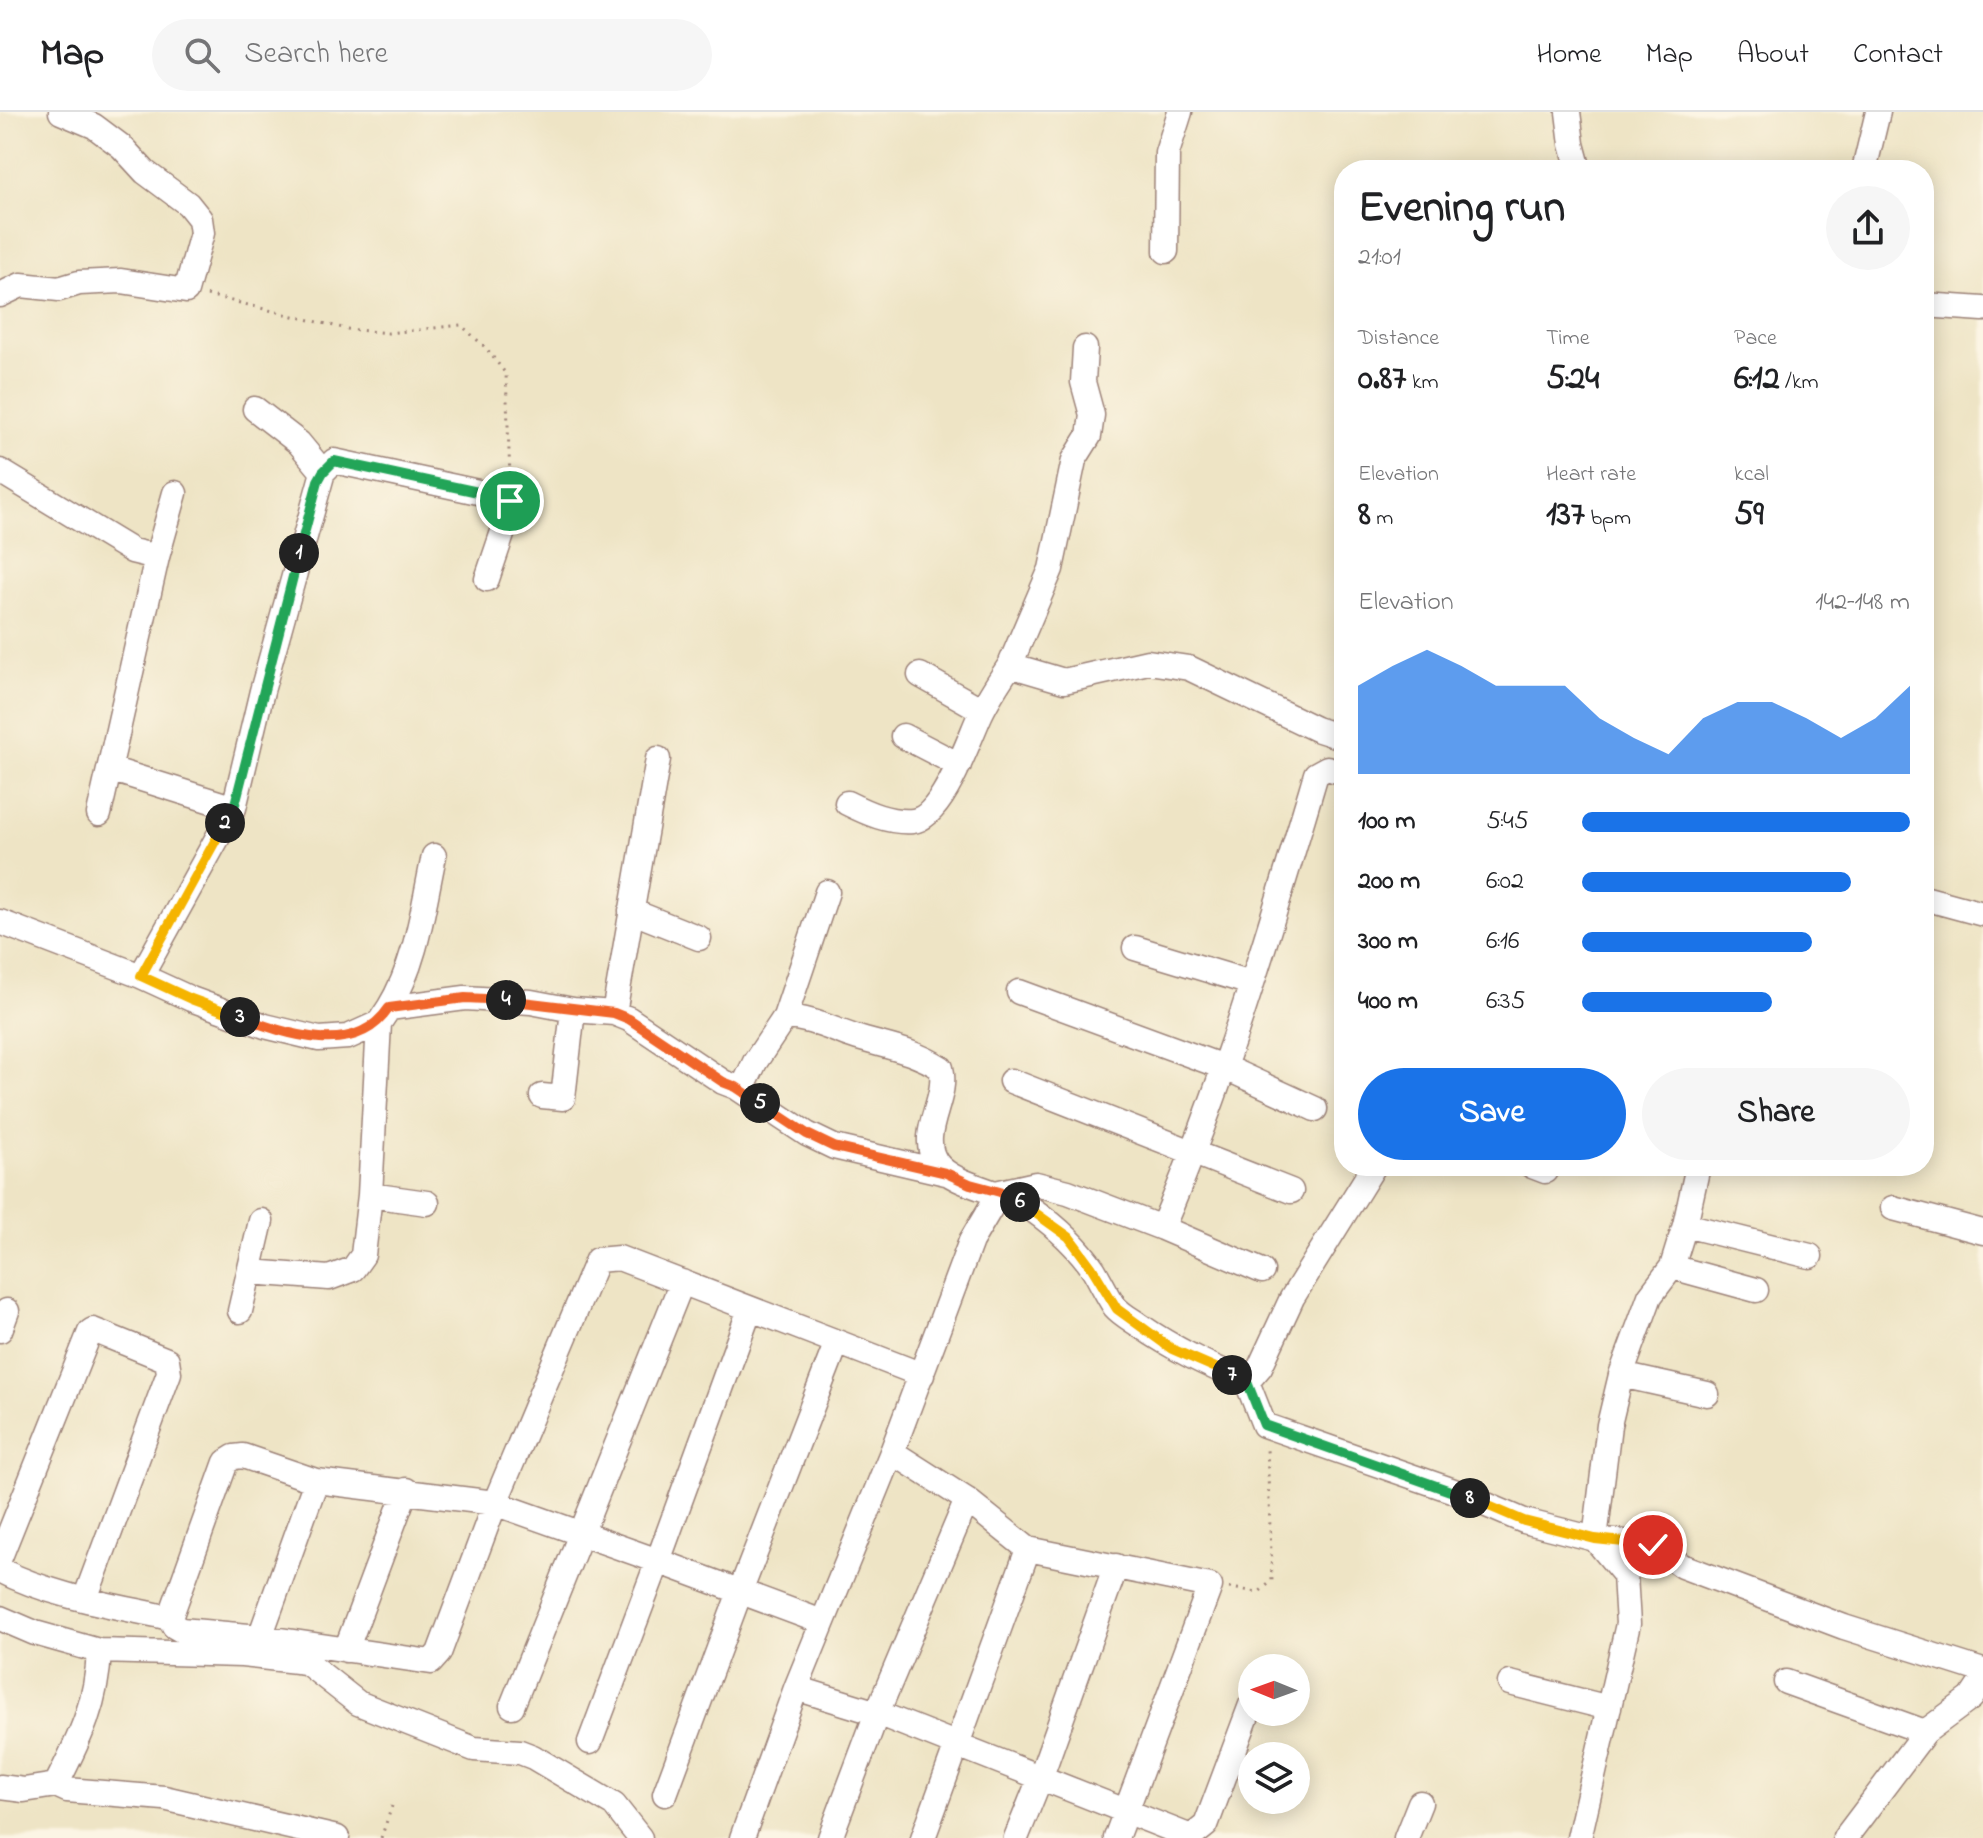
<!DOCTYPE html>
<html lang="en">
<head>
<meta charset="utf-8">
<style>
	body { margin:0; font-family:"Indie Flower",sans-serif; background:#f6f6f6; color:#202124; height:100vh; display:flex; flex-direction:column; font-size:30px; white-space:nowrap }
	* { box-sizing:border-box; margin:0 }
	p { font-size:26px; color:#757577 }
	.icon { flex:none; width:44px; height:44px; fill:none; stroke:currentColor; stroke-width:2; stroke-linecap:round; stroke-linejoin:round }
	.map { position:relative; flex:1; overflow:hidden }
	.details { position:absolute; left:1334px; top:48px; width:600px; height:1016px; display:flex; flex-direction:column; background:#fff; border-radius:32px; box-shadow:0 4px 20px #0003 }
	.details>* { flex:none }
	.needle { width:52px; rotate:271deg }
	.tools { position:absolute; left:1238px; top:1542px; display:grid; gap:16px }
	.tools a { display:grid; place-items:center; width:72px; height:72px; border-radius:50%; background:#fff; box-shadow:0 4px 20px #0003; font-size:40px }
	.pin { position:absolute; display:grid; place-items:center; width:68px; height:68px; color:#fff; margin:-34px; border:4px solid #fff; border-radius:50%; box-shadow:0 2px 8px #0007 }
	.km { position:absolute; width:40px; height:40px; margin:-20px; border-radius:50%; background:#222; color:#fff; font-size:22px; line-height:40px; text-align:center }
	.round { display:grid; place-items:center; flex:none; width:84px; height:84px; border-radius:42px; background:#f6f6f6 }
	.head { display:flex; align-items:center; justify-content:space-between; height:136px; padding:0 24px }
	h1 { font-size:44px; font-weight:800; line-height:60px }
	.stats { display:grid; grid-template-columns:repeat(3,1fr); gap:12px; height:136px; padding:8px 24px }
	.stats div { display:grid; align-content:center }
	.stats b { font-size:34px; font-weight:800 }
	.stats small { font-size:22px; font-weight:400 }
	.stats p { font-size:22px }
	.chart { height:224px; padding:16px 24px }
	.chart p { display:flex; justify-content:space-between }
	.chart svg { width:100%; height:144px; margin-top:8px; fill:#1a73e8; opacity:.7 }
	.primary-button { display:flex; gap:16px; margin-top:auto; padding:16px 24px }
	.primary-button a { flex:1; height:92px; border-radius:48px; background:#1a73e8; color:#fff; font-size:32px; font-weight:800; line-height:92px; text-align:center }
	.primary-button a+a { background:#f6f6f6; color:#202124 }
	ul { padding:0 24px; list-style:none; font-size:26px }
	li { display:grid; grid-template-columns:128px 96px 1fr; align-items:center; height:60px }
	li i { height:20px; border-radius:10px; background:#1a73e8 }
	header { display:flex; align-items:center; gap:48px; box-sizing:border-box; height:112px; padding:0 40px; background:#fff; border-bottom:2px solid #e0e0e0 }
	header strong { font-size:38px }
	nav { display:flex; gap:44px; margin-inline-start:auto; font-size:28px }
	.search { width:560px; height:72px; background:#f6f6f6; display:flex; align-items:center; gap:20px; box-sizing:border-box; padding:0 28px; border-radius:44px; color:#757577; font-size:30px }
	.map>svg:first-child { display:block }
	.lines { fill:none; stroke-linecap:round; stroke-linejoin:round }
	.minor-casing { stroke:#9c8278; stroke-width:27 }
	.path { stroke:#9c8278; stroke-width:3; stroke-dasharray:2 6; stroke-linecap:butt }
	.minor { stroke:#fff; stroke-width:24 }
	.split-1-casing { stroke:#fff; stroke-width:16 }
	.split-2-casing { stroke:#fff; stroke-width:16 }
	.split-3-casing { stroke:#fff; stroke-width:16 }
	.split-4-casing { stroke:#fff; stroke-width:16 }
	.split-5-casing { stroke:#fff; stroke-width:16 }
	.split-6-casing { stroke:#fff; stroke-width:16 }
	.split-7-casing { stroke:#fff; stroke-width:16 }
	.split-8-casing { stroke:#fff; stroke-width:16 }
	.split-9-casing { stroke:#fff; stroke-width:16 }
	.split-1 { stroke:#22a559; stroke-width:10 }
	.split-2 { stroke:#22a559; stroke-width:10 }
	.split-3 { stroke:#f5b400; stroke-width:10 }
	.split-4 { stroke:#f0652b; stroke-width:10 }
	.split-5 { stroke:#f0652b; stroke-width:10 }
	.split-6 { stroke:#f0652b; stroke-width:10 }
	.split-7 { stroke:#f5b400; stroke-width:10 }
	.split-8 { stroke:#22a559; stroke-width:10 }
	.split-9 { stroke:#f5b400; stroke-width:10 }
</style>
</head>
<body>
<header>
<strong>Map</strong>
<div class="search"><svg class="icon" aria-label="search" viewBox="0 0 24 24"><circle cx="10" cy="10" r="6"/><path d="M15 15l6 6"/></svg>Search here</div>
<nav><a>Home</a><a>Map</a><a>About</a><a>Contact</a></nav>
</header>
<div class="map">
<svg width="1983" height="1726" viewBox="0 0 1983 1726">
	<rect width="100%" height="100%" fill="#fcf5e5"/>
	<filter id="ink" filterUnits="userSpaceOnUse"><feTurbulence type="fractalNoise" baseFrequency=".0125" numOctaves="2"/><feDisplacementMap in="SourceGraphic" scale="16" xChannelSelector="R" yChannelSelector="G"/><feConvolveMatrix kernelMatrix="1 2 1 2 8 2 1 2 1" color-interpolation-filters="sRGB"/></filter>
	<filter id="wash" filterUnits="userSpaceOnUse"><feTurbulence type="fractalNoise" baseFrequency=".006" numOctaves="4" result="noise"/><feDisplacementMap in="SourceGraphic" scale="32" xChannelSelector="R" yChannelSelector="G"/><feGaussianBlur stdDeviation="1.8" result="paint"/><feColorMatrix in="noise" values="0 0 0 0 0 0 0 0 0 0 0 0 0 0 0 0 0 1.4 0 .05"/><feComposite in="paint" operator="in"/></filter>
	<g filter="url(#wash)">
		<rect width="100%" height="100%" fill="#eee4c5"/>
	</g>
	<g filter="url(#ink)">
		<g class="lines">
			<defs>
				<path id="minor" d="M1568,0L1572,32L1579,58
					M1864,58L1878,0
					M1166,139L1167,41L1180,0
					M0,183L21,173L59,177L79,171L121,169L186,179L202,121L200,107L188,92L145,60L122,35L94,14L61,0
					M1924,193L1983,197
					M255,297L299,331L323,360
					M0,359L132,439L157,445
					M1010,553L1051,457L1074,348L1089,324L1092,303L1083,270L1085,236
					M920,563L982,598
					M903,624L959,653
					M110,657L234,696
					M847,691C867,701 889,711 913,709C943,706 969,626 981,601C989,584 1000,568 1010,553L1064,569L1148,550L1189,556L1316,617L1344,626
					M99,702L157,445L175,381
					M1924,786L1983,802
					M631,799L699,826
					M0,810L141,864L191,887L265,914L319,927L348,925L379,911L389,896L465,886L531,890L573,898L614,901L629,907L723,970L736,975L745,971L755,950L785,905C809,906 829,916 852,924C885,935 911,937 941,956C949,987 917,1021 936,1050C953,1075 1007,1079 1033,1098C1057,1115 1077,1133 1094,1158C1101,1170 1107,1183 1115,1195C1121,1202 1132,1208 1139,1213C1175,1238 1208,1253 1247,1270L1264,1313L1454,1379L1524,1409L1595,1427L1625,1463L1628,1512L1579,1726
					M1135,836L1251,871
					M141,864L234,696L262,579L323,360L334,349L506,386L512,393L487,467
					M1019,880L1226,956L1315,997
					M389,896C417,850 423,795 434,744
					M614,901L658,647
					M785,905L827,780
					M1011,969L1291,1079
					M736,975L807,1022L834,1035L946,1061
					M542,984L563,986L573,898
					M1532,1054L1545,1059
					M1698,1054L1685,1113L1672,1155L1650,1184L1621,1263L1609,1313L1595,1427L1653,1433L1682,1454L1844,1515L1983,1559
					M370,1083L427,1091
					M1893,1096L1983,1120
					M1685,1113L1810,1144
					M1162,1116L1262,1159
					M1672,1155L1756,1178
					M250,1160L329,1166L353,1157L363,1143L370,1083L379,911
					M750,1197L658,1449L822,1510
					M240,1199L261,1109
					M0,1218L7,1199
					M1621,1263L1707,1282
					M1247,1270L1260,1255L1292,1186L1374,1054
					M892,1340L967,1388L1028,1437L1210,1474L1116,1726
					M967,1388L877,1601L1191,1725L1206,1713L1251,1593
					M0,1445L90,1220L93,1218L167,1248L169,1261L85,1487
					M0,1458C50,1484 116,1494 170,1506
					M0,1506L35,1521L99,1539C97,1593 79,1627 56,1673L67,1678L164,1686L337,1726
					M260,1525L316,1369
					M346,1538L406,1378
					M99,1539L242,1543L306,1550L358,1591L474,1637L520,1640L533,1645L614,1693L640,1726
					M1786,1570L1925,1620
					M1510,1571L1609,1596
					M796,1576L877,1601L830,1726
					M512,1594L682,1170
					M590,1630L658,1449L495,1391L316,1369L243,1344L234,1345L226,1350L170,1506L174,1514L181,1518L260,1525L431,1550L439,1541L495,1391L597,1148L619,1146L837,1230
					M0,1675L24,1678L56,1673
					M665,1682L740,1480L837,1230L922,1263
					M742,1726L796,1576L892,1340L971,1129L1000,1080L1036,1072L1068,1080L1162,1116C1225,969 1270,816 1316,662L1327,656L1344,661
					M923,1726L1028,1437
					M1016,1726L1041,1664L1116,1454
					M1406,1726L1420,1691
					M1845,1726L1925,1620L1971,1586L1983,1568"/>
			</defs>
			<use href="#minor" class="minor-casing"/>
			<path class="path" d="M207,183L347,217L388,221L461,213L486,236L506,262L510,365
				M1229,1476L1259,1480L1272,1469L1267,1336
				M381,1726L392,1694"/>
			<use href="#minor" class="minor"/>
		</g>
	</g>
	<g class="lines" filter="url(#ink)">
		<defs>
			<path id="split-1" d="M299,441L318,369L323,360L334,349L506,386L510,389"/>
			<path id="split-2" d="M225,711L234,696L299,441"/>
			<path id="split-3" d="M225,711L141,864L191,887L240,905"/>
			<path id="split-4" d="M240,905C287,922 355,947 389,896L465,886L506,888"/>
			<path id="split-5" d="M506,888L614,901L629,907L723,970L736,975L760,991"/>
			<path id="split-6" d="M760,991L807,1022L834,1035L946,1061L970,1072L1000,1080L1020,1090"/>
			<path id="split-7" d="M1020,1090L1069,1125L1092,1156L1117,1197L1172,1237L1232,1263"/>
			<path id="split-8" d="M1232,1263L1247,1270L1264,1313L1470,1386"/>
			<path id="split-9" d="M1470,1386L1524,1409L1595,1427L1653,1433"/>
		</defs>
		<use href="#split-1" class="split-1-casing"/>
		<use href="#split-2" class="split-2-casing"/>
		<use href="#split-3" class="split-3-casing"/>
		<use href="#split-4" class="split-4-casing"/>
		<use href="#split-5" class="split-5-casing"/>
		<use href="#split-6" class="split-6-casing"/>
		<use href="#split-7" class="split-7-casing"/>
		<use href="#split-8" class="split-8-casing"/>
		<use href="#split-9" class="split-9-casing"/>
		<use href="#split-1" class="split-1"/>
		<use href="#split-2" class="split-2"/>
		<use href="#split-3" class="split-3"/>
		<use href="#split-4" class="split-4"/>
		<use href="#split-5" class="split-5"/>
		<use href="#split-6" class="split-6"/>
		<use href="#split-7" class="split-7"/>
		<use href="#split-8" class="split-8"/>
		<use href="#split-9" class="split-9"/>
	</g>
</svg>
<div class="tools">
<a><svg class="needle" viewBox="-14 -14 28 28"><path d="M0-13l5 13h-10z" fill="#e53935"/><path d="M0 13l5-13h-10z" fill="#757577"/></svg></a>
<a><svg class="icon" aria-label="layers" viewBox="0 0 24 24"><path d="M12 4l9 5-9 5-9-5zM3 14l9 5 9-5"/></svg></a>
</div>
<div class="pin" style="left:510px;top:389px;background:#1e9e55"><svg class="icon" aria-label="arrive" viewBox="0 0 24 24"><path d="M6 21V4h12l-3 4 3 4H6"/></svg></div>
<div class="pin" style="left:1653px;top:1433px;background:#d93025"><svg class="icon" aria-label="check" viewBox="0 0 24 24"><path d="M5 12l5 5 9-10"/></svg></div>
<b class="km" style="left:299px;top:441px">1</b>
<b class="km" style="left:225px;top:711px">2</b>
<b class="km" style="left:240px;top:905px">3</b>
<b class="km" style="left:506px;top:888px">4</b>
<b class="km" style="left:760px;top:991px">5</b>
<b class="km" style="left:1020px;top:1090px">6</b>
<b class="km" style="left:1232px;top:1263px">7</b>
<b class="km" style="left:1470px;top:1386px">8</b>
<section class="details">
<div class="head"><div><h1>Evening run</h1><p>21:01</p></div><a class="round"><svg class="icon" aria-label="share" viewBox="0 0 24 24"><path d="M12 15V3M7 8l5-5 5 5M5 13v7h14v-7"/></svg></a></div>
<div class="stats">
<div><p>Distance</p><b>0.87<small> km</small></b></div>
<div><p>Time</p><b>5:24</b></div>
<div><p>Pace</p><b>6:12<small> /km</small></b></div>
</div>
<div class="stats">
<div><p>Elevation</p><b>8<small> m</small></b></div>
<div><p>Heart rate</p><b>137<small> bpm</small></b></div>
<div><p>kcal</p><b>59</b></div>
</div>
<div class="chart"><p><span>Elevation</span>142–148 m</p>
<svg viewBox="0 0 160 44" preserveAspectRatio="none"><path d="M0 44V17L10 11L20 6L30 11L40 17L50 17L60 17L70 27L80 33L90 38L100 27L110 22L120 22L130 27L140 33L150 27L160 17V44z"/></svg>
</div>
<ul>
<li><b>100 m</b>5:45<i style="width:100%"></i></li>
<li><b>200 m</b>6:02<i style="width:82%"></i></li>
<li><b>300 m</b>6:16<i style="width:70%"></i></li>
<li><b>400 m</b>6:35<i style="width:58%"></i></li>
</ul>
<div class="primary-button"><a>Save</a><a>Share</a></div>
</section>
</div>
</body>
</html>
